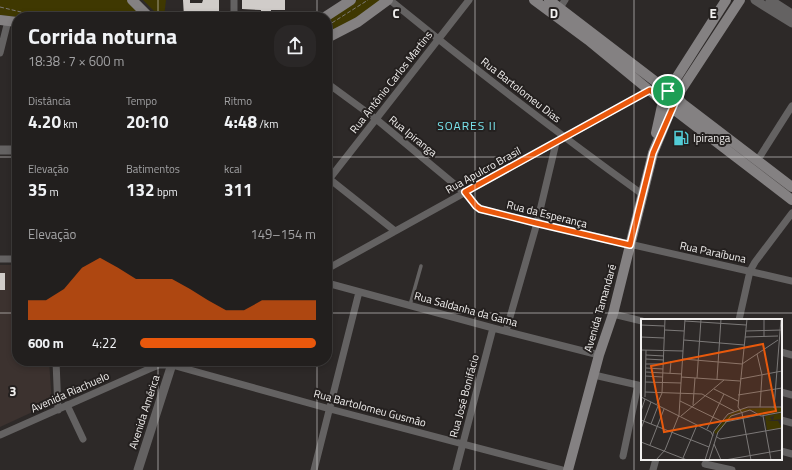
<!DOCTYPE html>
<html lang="pt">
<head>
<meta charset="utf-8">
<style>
	body { margin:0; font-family:"Titillium Web",sans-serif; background:#2a2727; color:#f1f3f6; height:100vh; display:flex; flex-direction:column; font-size:15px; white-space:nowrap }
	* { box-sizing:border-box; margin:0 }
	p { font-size:13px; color:#a2a2a4 }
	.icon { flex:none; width:22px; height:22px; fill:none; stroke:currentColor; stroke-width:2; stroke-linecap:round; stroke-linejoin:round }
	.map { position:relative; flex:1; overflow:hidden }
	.sheet { position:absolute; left:12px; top:12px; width:320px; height:354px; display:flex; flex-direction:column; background:#221f1e; border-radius:16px; box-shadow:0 2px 6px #0003,0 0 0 1px #3f3d3c }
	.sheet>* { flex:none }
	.pin { position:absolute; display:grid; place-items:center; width:34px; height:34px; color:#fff; margin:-17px; border:2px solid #fff; border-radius:50%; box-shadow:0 1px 4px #0007 }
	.round { display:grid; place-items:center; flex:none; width:42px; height:42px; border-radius:16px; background:#2a2727 }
	.headline { display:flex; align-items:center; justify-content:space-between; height:68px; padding:0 16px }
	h1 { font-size:22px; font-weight:700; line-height:30px }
	.figures { display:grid; grid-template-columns:repeat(3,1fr); gap:6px; height:68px; padding:4px 16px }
	.figures div { display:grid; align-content:center }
	.figures b { font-size:17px; font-weight:700 }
	.figures small { font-size:11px; font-weight:400 }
	.figures p { font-size:11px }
	.chart { height:112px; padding:8px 16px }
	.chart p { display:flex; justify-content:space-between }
	.chart svg { width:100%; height:72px; margin-top:4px; fill:#ea580c; opacity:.7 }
	ul { padding:0 16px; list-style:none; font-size:13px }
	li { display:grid; grid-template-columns:64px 48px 1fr; align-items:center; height:30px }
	li i { height:10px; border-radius:5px; background:#ea580c }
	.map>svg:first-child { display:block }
	.built { fill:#3c322f }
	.green { fill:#3f3801 }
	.building { fill:#d0ccc9 }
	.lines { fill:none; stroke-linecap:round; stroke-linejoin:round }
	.path { stroke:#7b7877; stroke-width:1; stroke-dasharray:4 2; stroke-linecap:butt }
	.service { stroke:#646262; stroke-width:3.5 }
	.minor { stroke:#646262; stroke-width:7 }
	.tertiary { stroke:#646262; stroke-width:9 }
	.secondary { stroke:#848182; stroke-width:10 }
	.route-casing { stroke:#fff; stroke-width:8 }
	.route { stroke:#ea580c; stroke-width:5 }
	.grid { fill:none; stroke:#f2f0ef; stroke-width:1; stroke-opacity:0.55 }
	.labels { text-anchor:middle; stroke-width:4; stroke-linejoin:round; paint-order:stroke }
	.street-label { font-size:11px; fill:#f2f0ef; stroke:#24201f }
	.poi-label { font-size:11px; fill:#f2f0ef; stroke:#24201f; text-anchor:start }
	.neighbourhood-label { font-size:12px; letter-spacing:1px; fill:#7ae6ef; stroke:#24201f }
	.inset-road { fill:none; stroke:#7c7978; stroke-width:1 }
	.view { fill:#e8590c; fill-opacity:0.15; stroke:#e8590c; stroke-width:2 }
	.inset-edge { fill:none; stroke:#f2f0ef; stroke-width:2 }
	.grid-label { font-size:13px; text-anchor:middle; font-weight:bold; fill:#f2f0ef; stroke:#24201f; stroke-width:4; stroke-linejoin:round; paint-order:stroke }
</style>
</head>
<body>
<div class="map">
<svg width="792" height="470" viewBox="0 0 792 470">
	<rect width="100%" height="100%" fill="#2d2928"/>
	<path class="built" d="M0,265H17V361H49L52,403L0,427Z"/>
	<path class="green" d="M0,0H127L144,17H17L0,15Z
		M143,0H166L164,17H160Z
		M357,0H384L359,17L327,33V19Z"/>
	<path class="building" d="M183,0H190V3H202L203,0H219V17H184Z
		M242,0H285V10H271V17H261V10L242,9Z
		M0,273H5V290H0Z"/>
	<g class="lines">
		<path class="path" d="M0,7L42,17
			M327,26L368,0"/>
		<path class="service" d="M410,305L421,266"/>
		<path class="minor" d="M234,0V17
			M390,0C472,67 556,132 642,194
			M560,8L565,0
			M0,53L8,21
			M327,83L376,119L465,193L476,206L480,209L537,223L792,281
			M757,161L792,106
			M327,177L395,231
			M330,178L469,0
			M0,259H17
			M327,269L650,90
			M327,283L493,328L599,355
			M613,314L642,321
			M739,320L750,271L755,262L792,213
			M506,331L537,223L556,143
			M781,352L792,355
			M56,361L58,410
			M594,375L642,386
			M781,392L792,395
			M67,405L83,439
			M781,420L792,423
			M0,435L149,369L159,365H172L330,409L562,470
			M781,451L792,454
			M623,456L638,385
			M705,464L732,470
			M314,470L359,292
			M456,470L493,328
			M653,470L656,459"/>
		<path class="tertiary" d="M755,0L792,23
			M770,0L792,14
			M0,150H17
			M138,470L173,361"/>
		<path class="secondary" d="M132,0L149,17
			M534,0L588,40L655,95L792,200
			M549,0L677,98L683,104L792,187
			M325,17L351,0
			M0,20L17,22
			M327,38L358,22L388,0
			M656,133L663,101L668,91L726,0
			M568,470L599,355L613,314L653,153L672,107L681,90L740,0"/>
	</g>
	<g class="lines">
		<defs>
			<path id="route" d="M650,90L663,101L668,91L677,98L653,153L630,245L536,223L480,209L476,206L465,192Z"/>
		</defs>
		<use href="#route" class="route-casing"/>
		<use href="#route" class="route"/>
	</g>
	<path class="grid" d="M158,0V17M317,0V17M475,0V470M634,0V470M0,157H17M327,157H792M0,313H17M327,313H792M158,361V470M317,361V470"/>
	<defs>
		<symbol id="fuel-bare" viewBox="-9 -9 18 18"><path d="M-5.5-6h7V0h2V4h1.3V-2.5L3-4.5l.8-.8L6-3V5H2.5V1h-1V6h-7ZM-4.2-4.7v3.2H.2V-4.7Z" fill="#52ccd6" stroke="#24201f" stroke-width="2.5" paint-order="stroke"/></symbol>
	</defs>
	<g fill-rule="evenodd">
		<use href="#fuel-bare" x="670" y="127" width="22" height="22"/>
	</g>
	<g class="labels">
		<g class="street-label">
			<text transform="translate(391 82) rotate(-52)" y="4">Rua Antônio Carlos Martins</text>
			<text transform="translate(521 90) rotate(38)" y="4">Rua Bartolomeu Dias</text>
			<text transform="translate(413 136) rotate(39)" y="4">Rua Ipiranga</text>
			<text transform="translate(483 170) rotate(-29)" y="4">Rua Apulcro Brasil</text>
			<text transform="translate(547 214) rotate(14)" y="4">Rua da Esperança</text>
			<text transform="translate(713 252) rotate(12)" y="4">Rua Paraíbuna</text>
			<text transform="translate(600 308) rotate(-74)" y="4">Avenida Tamandaré</text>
			<text transform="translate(466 309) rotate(15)" y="4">Rua Saldanha da Gama</text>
			<text transform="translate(70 392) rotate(-24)" y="4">Avenida Riachuelo</text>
			<text transform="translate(464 396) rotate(-75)" y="4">Rua José Bonifácio</text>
			<text transform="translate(370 408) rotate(15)" y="4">Rua Bartolomeu Gusmão</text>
			<text transform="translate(144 412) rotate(-72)" y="4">Avenida América</text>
		</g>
		<g class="poi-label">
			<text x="693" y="142">Ipiranga</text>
		</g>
		<g class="neighbourhood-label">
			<text x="467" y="130">SOARES II</text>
		</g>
	</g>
	<g transform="translate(641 319)">
		<rect width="141" height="141" fill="#2d2928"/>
		<path d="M141,88V93L120,96L112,91L94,94L75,115L73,113L88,96L100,90ZM141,94V100L132,101L133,97L129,98L131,101L126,102H137L141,109L126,111L124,97Z" fill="#3f3801"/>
		<path class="inset-road" d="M106,0L97,88L101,94L110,141M44,2L105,6M0,6L23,7M24,11L43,12M105,12L141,11M0,18L23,19M104,18L137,17M123,18V0M43,21L103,26M0,31L42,32M116,35L121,56L119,88M5,36L23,37M5,40L23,41M42,40L101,45L137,21M5,45H22M5,49L22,50M5,53L41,55M29,54L30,42M4,57L22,58M40,58L99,62M56,59L60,0M76,60L80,0M99,60L141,52M4,63L40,64M73,70L97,82M4,73L61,75L93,92M97,76L141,69M0,78L70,113L72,117M4,78L5,31M39,82L80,102M16,85L21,74L24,0M52,86L54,59M133,89L140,0M0,92L4,80M40,97L83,61M122,97L130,141M0,101L68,128M84,103L118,96M10,105L17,87M0,110L10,83M66,110L83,75M76,118L79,120L141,109M0,123L46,141M73,125L80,141M9,126L23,90M42,139L56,106M15,141L24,131L38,96L44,0M64,141L73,112L87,95L107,88H141M68,141L77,113L90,97L109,91L120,97L141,93M84,141L141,131"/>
		<path class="view" d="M122,25L135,92L23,113L10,47Z"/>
		<rect width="141" height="141" class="inset-edge"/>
	</g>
	<g class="grid-label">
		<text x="396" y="18">C</text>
		<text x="554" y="18">D</text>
		<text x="713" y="18">E</text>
		<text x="13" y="396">3</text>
	</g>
</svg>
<div class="pin" style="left:668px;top:91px;background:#1e9e55"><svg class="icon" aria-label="arrive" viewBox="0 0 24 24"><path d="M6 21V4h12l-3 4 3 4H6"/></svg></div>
<section class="sheet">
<div class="headline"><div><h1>Corrida noturna</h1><p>18:38 · 7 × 600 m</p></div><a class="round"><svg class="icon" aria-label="share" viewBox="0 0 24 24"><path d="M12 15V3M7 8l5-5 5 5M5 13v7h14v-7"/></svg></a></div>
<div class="figures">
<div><p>Distância</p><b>4.20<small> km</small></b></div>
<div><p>Tempo</p><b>20:10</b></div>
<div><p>Ritmo</p><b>4:48<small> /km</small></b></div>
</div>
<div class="figures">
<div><p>Elevação</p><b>35<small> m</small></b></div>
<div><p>Batimentos</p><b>132<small> bpm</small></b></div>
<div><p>kcal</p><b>311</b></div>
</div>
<div class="chart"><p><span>Elevação</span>149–154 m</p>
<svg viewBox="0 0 160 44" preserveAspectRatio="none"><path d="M0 44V32L10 32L20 25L30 12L40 6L50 12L60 19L70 19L80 19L90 25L100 32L110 38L120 38L130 32L140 32L150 32L160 32V44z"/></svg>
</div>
<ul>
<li><b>600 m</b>4:22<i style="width:100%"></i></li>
</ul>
</section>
</div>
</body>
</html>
